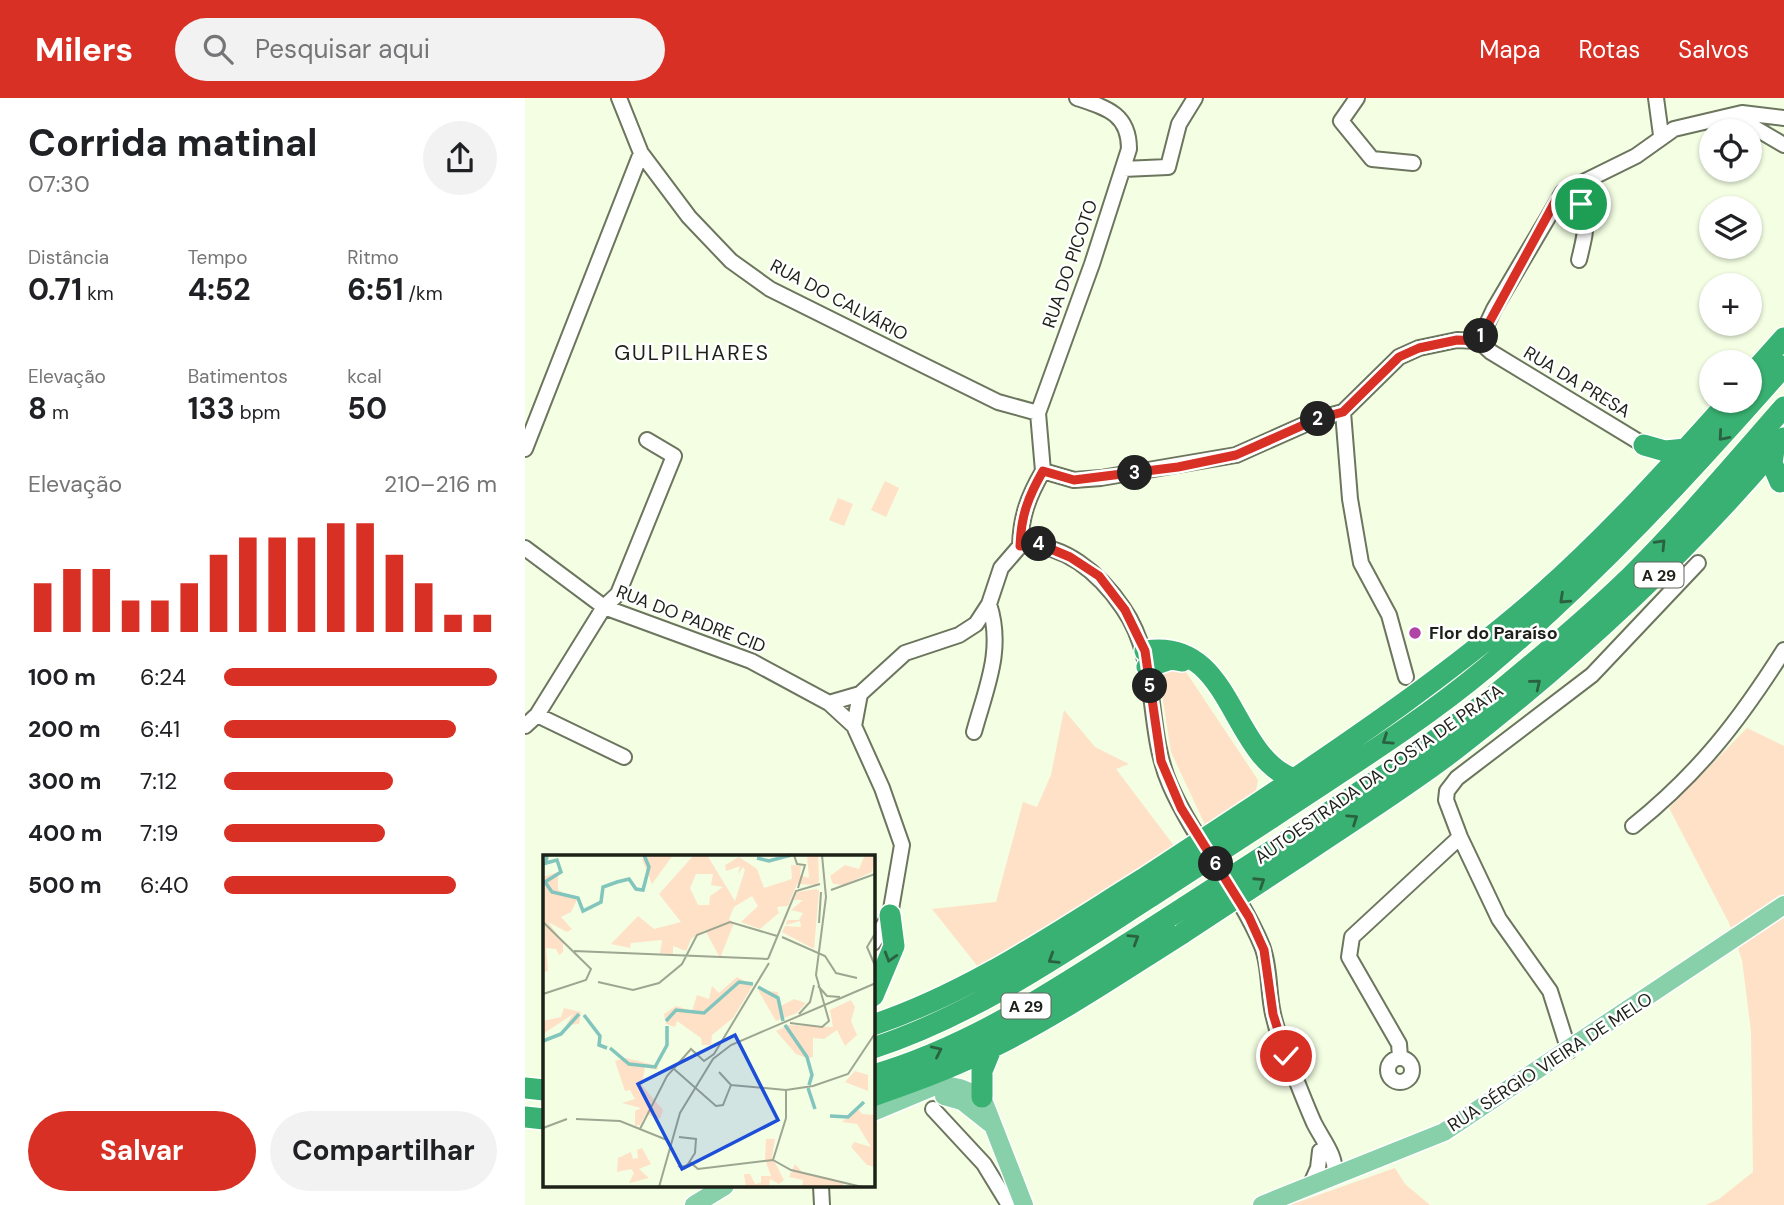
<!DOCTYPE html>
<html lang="pt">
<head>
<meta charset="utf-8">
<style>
	body { margin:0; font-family:"DM Sans",sans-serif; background:#f2f2f2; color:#202124; height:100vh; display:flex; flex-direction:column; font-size:26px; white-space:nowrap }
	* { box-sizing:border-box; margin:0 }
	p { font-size:23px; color:#757577 }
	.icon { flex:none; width:38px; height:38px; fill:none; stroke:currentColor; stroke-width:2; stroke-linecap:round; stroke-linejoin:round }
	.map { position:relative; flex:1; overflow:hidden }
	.sheet { display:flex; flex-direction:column; background:#fff; width:525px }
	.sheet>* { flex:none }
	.buttons { position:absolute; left:1174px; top:21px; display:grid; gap:14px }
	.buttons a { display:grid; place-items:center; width:63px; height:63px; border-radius:50%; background:#fff; box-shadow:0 2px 5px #0004; font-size:35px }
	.pin { position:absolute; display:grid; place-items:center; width:60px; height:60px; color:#fff; margin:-30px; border:4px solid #fff; border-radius:50%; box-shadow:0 2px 7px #0007 }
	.km { position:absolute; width:35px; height:35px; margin:-18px; border-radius:50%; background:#222; color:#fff; font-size:19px; line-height:35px; text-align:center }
	.round { display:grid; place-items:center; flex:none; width:74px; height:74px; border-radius:37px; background:#f2f2f2 }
	.overview { display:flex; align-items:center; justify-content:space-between; height:119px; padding:0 28px }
	h1 { font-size:38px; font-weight:700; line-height:52px }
	.metrics { display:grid; grid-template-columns:repeat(3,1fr); gap:10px; height:119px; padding:7px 28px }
	.metrics div { display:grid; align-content:center }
	.metrics b { font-size:30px; font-weight:700 }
	.metrics small { font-size:19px; font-weight:400 }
	.metrics p { font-size:19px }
	.chart { height:196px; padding:14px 28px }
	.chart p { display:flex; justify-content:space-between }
	.chart svg { width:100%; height:126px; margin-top:7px; stroke:#d93025; stroke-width:6 }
	.button { display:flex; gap:14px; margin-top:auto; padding:14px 28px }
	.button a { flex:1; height:80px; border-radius:42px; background:#d93025; color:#fff; font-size:28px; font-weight:700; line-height:80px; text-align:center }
	.button a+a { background:#f2f2f2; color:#202124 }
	ul { padding:0 28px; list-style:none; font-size:23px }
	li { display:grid; grid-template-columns:112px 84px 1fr; align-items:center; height:52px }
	li i { height:18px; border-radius:9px; background:#d93025 }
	header { display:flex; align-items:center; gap:42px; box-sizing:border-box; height:98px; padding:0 35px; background:#d93025; color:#fff }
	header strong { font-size:33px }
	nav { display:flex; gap:38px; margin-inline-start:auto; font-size:24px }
	.search { width:490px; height:63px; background:#f2f2f2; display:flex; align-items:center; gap:18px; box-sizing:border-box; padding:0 24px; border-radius:38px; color:#757577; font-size:26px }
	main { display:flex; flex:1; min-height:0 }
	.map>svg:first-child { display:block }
	.green { fill:#fee1c7 }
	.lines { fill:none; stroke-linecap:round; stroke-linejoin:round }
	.minor-casing { stroke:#6c755e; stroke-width:18 }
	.major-casing { stroke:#fff; stroke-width:21 }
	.highway-casing { stroke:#fff; stroke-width:24 }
	.minor { stroke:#fff; stroke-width:14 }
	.major { stroke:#88d0aa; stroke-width:18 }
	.highway { stroke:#39b172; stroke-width:21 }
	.highway-bridge-casing { stroke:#fff; stroke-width:24; stroke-linecap:butt }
	.highway-bridge { stroke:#39b172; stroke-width:21 }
	.oneway { stroke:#2a6240 }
	.route-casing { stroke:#fff; stroke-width:14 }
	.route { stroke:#d93025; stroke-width:9 }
	.poi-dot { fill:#b045a6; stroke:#fff; stroke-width:2.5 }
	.labels { text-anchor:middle; stroke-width:5; stroke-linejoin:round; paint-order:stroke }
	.shield { fill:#fff; stroke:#61645d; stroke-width:2 }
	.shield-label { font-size:16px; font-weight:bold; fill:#1d2117 }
	.street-label { font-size:18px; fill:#1d2117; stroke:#fff }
	.poi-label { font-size:18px; font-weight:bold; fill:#1d2117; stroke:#fff; text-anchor:start }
	.quarter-label { font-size:21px; letter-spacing:2px; fill:#1d2117; stroke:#fff }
	.inset-river { fill:none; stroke:#81c5bd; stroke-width:3.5 }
	.inset-road { fill:none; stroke:#9da691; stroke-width:2 }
	.view { fill:#1d4ed8; fill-opacity:0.15; stroke:#1d4ed8; stroke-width:3.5 }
	.inset-edge { fill:none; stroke:#1d2117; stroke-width:3.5 }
</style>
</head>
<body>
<header>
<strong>Milers</strong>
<div class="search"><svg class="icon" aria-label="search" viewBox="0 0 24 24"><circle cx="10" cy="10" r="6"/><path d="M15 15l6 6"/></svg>Pesquisar aqui</div>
<nav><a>Mapa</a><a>Rotas</a><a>Salvos</a></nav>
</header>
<main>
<section class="sheet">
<div class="overview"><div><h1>Corrida matinal</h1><p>07:30</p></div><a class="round"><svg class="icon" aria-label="share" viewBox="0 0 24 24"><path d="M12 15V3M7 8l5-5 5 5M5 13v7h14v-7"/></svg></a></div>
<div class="metrics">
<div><p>Distância</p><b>0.71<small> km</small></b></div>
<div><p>Tempo</p><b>4:52</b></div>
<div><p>Ritmo</p><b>6:51<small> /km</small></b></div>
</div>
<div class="metrics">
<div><p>Elevação</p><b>8<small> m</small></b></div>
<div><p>Batimentos</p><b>133<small> bpm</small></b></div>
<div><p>kcal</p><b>50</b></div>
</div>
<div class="chart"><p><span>Elevação</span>210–216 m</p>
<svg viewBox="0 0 160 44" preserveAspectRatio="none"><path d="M5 44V27M15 44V22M25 44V22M35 44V33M45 44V33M55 44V27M65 44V17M75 44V11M85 44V11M95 44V11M105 44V6M115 44V6M125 44V17M135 44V27M145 44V38M155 44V38"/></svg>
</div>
<ul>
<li><b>100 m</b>6:24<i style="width:100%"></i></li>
<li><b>200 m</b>6:41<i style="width:85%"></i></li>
<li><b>300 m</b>7:12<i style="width:62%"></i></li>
<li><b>400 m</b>7:19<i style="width:59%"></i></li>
<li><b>500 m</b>6:40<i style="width:85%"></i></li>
</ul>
<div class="button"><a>Salvar</a><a>Compartilhar</a></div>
</section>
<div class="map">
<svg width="1259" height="1107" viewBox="0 0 1259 1107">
	<rect width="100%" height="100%" fill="#f3fee3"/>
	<path class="green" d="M360,383L374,390L361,419L346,412Z
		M313,400L328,406L319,428L304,422Z
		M641,571H658L661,574L733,682L730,698L682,731L646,654L635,583Z
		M539,612L570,649L604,666L591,671L650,749L505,844L454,870L407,811L471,804L498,704L512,709L526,677Z
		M1222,630L1259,648V1107H1181L1194,1101L1228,1074L1226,933L1217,862L1204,825L1144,710Z
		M870,1070L880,1086L905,1107H765Z"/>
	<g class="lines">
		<defs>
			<path id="minor" d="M94,0L116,55L164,119L206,163L245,191L402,269L473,304L513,315
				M832,0L816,23L847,61L888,65
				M1131,0L1136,37
				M1202,19L1230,30L1259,47
				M598,71L643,69L654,26L670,0
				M1043,90C1066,119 1062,128 1054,162
				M954,243L969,211L1038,94L1111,58L1149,31L1217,15L1259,20
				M818,314L825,401L836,465L864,517L881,579
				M0,351L116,55
				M518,373L549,382L576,380L711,357L792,321L818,314L874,259L894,250L932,242L954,243L966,254L1119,347
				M518,373L513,315L567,166L604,51C604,16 582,10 552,0
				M495,448C538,443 575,476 598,510C635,563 620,630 645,687C670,744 713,790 737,848C745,868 743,894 748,916C752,934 759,953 767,971C774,989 781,1007 789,1025C798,1043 811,1056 810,1078
				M0,450L79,509L226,563L304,605L329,628L357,690L377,747L365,817L348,845
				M304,605L335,596L380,555L434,537L451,526L464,506L476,470L495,448C496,418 503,399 518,373
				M12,617L99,659
				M0,628L12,617L79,509L93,496L149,358L122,342
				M329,628L335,596
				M449,634C461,590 479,552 464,506
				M1108,728C1174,675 1214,623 1259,552
				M1044,953L1025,893L974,821L935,739L921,702L922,693L932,680L1067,577L1173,465
				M875,959L874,946L824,859L827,839L935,739
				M863 972a12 12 0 1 1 24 0a12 12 0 1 1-24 0Z
				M408,1011L459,1066L484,1107
				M296,1088L297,1107
				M785,1088L793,1070L795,1053"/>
			<path id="major" d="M419,998L437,1003L466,1026
				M348,1014L415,986L435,990L457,999L499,1107
				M169,1107L200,1088
				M737,1107L919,1034L1259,807"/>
			<path id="highway" d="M1225,278L1259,240
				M1119,347L1140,353L1161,351
				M1249,352L1247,365L1255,384
				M620,553C708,539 704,658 769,681
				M622,569L646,561L657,563
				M732,706C831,640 929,573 1019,494C1085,435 1145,369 1204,303
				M745,721C818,672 894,626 962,569C1072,476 1164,376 1259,268
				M757,746C831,695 909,647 978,590C1022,554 1066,517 1106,478C1160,424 1209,366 1259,309
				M772,760C825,724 880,690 931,651C1051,558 1161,456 1259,340
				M348,898L369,848L365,817
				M348,927C446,894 531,835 618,781
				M348,950C449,917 538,855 627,798
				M348,977C456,946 551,878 644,819
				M0,990L19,992
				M348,998C389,983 430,969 468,949C534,916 596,874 658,835
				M457,999V973L466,951
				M0,1019L19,1021"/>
		</defs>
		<use href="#minor" class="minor-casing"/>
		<use href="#major" class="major-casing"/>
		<use href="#highway" class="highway-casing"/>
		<use href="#minor" class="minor"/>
		<use href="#major" class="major"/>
		<use href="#highway" class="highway"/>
		<defs>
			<path id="highway-bridge" d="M618,781L732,706
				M627,798L745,721
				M644,819L757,746
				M658,835L772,760"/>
		</defs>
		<use href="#highway-bridge" class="highway-bridge-casing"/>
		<use href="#highway-bridge" class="highway-bridge"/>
	</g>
	<defs><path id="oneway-chevron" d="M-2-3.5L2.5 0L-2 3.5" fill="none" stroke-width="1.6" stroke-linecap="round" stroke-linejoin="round" transform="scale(1.75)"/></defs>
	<g class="oneway">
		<use href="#oneway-chevron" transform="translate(1198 338) rotate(131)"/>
		<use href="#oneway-chevron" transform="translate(1136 446) rotate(-46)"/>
		<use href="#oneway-chevron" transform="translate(1039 501) rotate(137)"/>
		<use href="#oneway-chevron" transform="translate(1011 586) rotate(-39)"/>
		<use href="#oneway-chevron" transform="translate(862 642) rotate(146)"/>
		<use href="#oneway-chevron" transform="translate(828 721) rotate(-34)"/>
		<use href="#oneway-chevron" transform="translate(735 784) rotate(-33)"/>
		<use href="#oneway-chevron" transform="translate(609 841) rotate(-32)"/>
		<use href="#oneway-chevron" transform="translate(365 859) rotate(107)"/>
		<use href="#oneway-chevron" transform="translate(528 861) rotate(148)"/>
		<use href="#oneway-chevron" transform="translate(412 953) rotate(-25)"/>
	</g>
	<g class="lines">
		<defs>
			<path id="route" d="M761,958L748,916L739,852L724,819L656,710L636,663L620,553L600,512L574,478L545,459L514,446L495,448C496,418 503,399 518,373L549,382L653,369L711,357L792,321L818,314L874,259L894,250L932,242L954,243L1031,102L1043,90L1056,106"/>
		</defs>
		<use href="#route" class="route-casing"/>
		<use href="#route" class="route"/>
	</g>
	<circle class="poi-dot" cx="890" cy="535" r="7"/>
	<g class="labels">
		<g class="shield">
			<rect x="1109.5" y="464.5" width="49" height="25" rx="5"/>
			<rect x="476.5" y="895.5" width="49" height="25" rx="5"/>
		</g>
		<g class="shield-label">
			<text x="1134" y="483">A 29</text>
			<text x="501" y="914">A 29</text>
		</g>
		<g class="street-label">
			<text transform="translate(545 166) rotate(-71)" y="6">RUA DO PICOTO</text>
			<text transform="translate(314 202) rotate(28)" y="6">RUA DO CALVÁRIO</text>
			<text transform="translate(1052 284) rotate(31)" y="6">RUA DA PRESA</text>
			<text transform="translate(166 521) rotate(21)" y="6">RUA DO PADRE CID</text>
			<text transform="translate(854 676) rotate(-35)" y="6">AUTOESTRADA DA COSTA DE PRATA</text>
			<text transform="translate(1025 964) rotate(-33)" y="6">RUA SÉRGIO VIEIRA DE MELO</text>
		</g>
		<g class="poi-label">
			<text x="904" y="541">Flor do Paraíso</text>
		</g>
		<g class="quarter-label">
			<text x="167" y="262">GULPILHARES</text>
		</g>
	</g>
	<g transform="translate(18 757)">
		<rect width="332" height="332" fill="#f3fee3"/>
		<path d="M111,0H130L109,29L99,4ZM151,0H164L192,46L202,15L200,12L195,19L197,11L183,16L182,10L196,2L214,14L221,33L249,24L248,10L258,11L257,20L266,23L264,0H275L276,25L274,30L254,29L245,51L234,52L236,58L217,74L198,67L215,51L209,41L191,52L186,64L191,68L177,103L162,75L148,84L143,96L130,91V99L117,98L119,85L88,88L87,93L68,89L95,61L111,74L138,67L116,39ZM153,19H170L168,30L180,32L167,41L166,50H155L147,33ZM322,0H332L329,17L300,30L290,29L287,21L302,10L316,14ZM15,17V35L34,45L28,57L18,62L29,74L24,77L5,67L20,87V97L16,100L13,94L3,93L5,116L0,117V22ZM274,34L276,36L271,94L239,77L242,71L258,72L257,66L243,70L244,65H256L260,58L248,55L260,45H251L254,37ZM194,122L210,130L190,163L169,180L168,190H159L158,183L134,166L132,172L123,169L121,159L133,151L149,156L154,140L166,144L169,131L176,138ZM215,135L235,137L236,152L251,144L263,148L254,158L233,166ZM308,145L312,152L308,166L314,180L302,191L294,175L281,184L270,183V202L264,203L253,199L233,176L246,170L290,172L287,155ZM21,153L38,157L36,169L23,170L30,159L0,179V166L18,162ZM83,203L115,211L114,215L102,212L99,230L120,255L117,264L103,259L97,270L92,271V256L98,253L79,248L92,244L87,235L82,236L72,206ZM312,216L325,220V236L302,227ZM314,253L319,259L332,260V312L324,310L308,292L311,287L328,292L314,269L299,267ZM223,284H232L229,302L241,325L236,329L227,324L226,332H203L201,319H207L212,329L218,328V321H228L222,304ZM99,293L108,309L96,314L106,323L86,328L91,318L88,314L74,317L75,303L88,297L90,304L95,303L94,295ZM252,309L260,318L287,323L300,327V332H259L260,325L246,322Z" fill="#fee1c7" fill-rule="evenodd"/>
		<path class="inset-river" d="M4,0L3,8L14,5L18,17L2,27L9,37L35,43L40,56L58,47L60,32L74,27L86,24L93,34L100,35L106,12L101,0M214,3L226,6L248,0M215,132L235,143L240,166M41,160L57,181L56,190L64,193M123,166L133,155L161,158L196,127L210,129M242,170L264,202L269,220L266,230M0,186L18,179L36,159M67,193L86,209L112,212L124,190V171M265,233L272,254M287,261L305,262L321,247"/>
		<path class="inset-road" d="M251,0L254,9L262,10L255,33M288,35L332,19M0,67L48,114L43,125L0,139M276,68L278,37M333,77L324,92L333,113M239,82L282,101L293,118L314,123M31,96L225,104M225,104L253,36L277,29M55,127L90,135L116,128L139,109L154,80L187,67L234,81M275,131L284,141L297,142M256,159L267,147L271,130M247,168L279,172L286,166L273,120L283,42L279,0M131,214L173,251L180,250L188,230M176,217L188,230L243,235L270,231L305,219L333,177M33,264L77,266L124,285M0,273L24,264M97,274L124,221L148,194L161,206L171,199L226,108M136,282L153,284L152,298L145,309L141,312L139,313L137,312L142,311M230,305L248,315L319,332M230,305L243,263V235M147,307L155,314L230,305M116,332L137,258L170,204L188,190L333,128"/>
		<path class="view" d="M192,180L235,265L139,314L95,229Z"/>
		<rect width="332" height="332" class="inset-edge"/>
	</g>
</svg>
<div class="buttons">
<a><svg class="icon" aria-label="locate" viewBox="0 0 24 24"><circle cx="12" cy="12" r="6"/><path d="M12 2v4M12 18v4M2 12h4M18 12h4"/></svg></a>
<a><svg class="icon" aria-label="layers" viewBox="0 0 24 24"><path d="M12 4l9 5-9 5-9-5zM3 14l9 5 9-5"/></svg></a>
<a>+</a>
<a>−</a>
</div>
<div class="pin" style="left:1056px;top:106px;background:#1e9e55"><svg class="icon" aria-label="arrive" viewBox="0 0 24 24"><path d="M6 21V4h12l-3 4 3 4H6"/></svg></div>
<div class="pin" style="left:761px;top:958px;background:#d93025"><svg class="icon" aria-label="check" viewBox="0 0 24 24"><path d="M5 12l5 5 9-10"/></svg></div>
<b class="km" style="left:956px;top:238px">1</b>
<b class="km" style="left:793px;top:321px">2</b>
<b class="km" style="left:610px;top:375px">3</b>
<b class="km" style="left:514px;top:446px">4</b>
<b class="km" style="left:625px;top:588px">5</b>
<b class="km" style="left:691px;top:766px">6</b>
</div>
</main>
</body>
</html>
